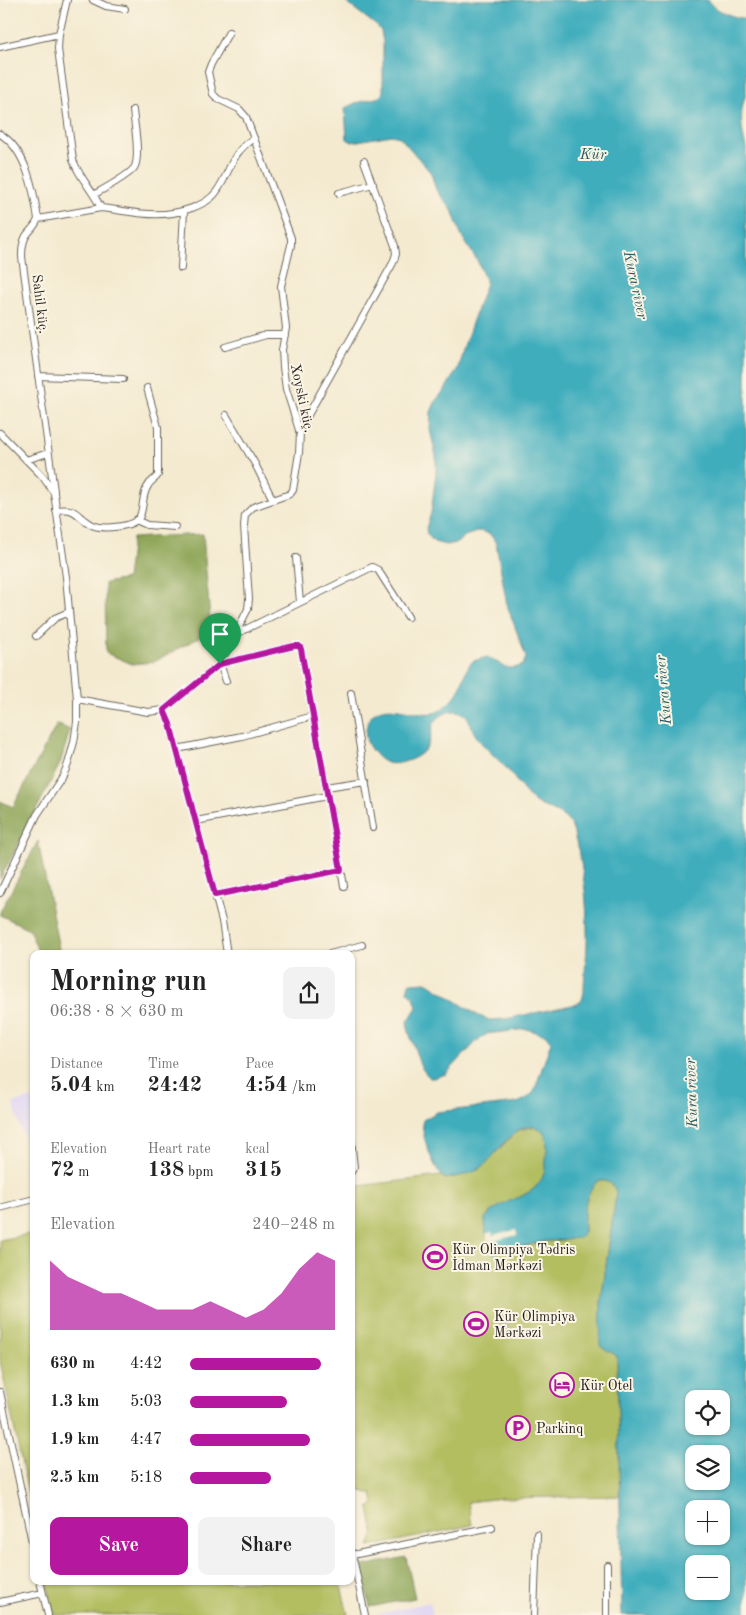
<!DOCTYPE html>
<html lang="en">
<head>
<meta charset="utf-8">
<style>
	body { margin:0; font-family:"Old Standard TT",serif; background:#f2f2f2; color:#222; height:100vh; display:flex; flex-direction:column; font-size:19px; white-space:nowrap }
	* { box-sizing:border-box; margin:0 }
	p { font-size:16px; color:#767676 }
	.icon { flex:none; width:28px; height:28px; fill:none; stroke:currentColor; stroke-width:2; stroke-linecap:round; stroke-linejoin:round }
	.map { position:relative; flex:1; overflow:hidden }
	.sheet { position:absolute; left:30px; top:950px; width:325px; height:635px; display:flex; flex-direction:column; background:#fff; border-radius:10px; box-shadow:0 1px 4px #0004 }
	.sheet>* { flex:none }
	.buttons { position:absolute; left:685px; top:1390px; display:grid; gap:10px }
	.buttons a { display:grid; place-items:center; width:45px; height:45px; border-radius:10px; background:#fff; box-shadow:0 1px 4px #0004; font-size:25px }
	.pin { position:absolute; display:grid; place-items:center; width:42px; height:42px; color:#fff; margin:-51px -21px; border-radius:50% 50% 50% 0; rotate:-45deg; box-shadow:0 0 5px #0007 }
	.pin .icon { rotate:45deg }
	.round { display:grid; place-items:center; flex:none; width:52px; height:52px; border-radius:10px; background:#f2f2f2 }
	.head { display:flex; align-items:center; justify-content:space-between; height:85px; padding:0 20px }
	h1 { font-size:28px; font-weight:700; line-height:38px }
	.metrics { display:grid; grid-template-columns:repeat(3,1fr); gap:8px; height:85px; padding:5px 20px }
	.metrics div { display:grid; align-content:center }
	.metrics b { font-size:21px; font-weight:700 }
	.metrics small { font-size:14px; font-weight:400 }
	.metrics p { font-size:14px }
	.chart { height:140px; padding:10px 20px }
	.chart p { display:flex; justify-content:space-between }
	.chart svg { width:100%; height:90px; margin-top:5px; fill:#b5179e; opacity:.7 }
	.cta { display:flex; gap:10px; margin-top:auto; padding:10px 20px }
	.cta a { flex:1; height:58px; border-radius:10px; background:#b5179e; color:#fff; font-size:20px; font-weight:700; line-height:58px; text-align:center }
	.cta a+a { background:#f2f2f2; color:#222 }
	ul { padding:0 20px; list-style:none; font-size:16px }
	li { display:grid; grid-template-columns:80px 60px 1fr; align-items:center; height:38px }
	li i { height:12px; border-radius:6px; background:#b5179e }
	.map>svg:first-child { display:block }
	.built { fill:#dfd5f5 }
	.green { fill:#b2be60; stroke:#676d3e }
	.forest { fill:#8da556; stroke:#546039 }
	.water { fill:#3fadbd; stroke:#2e646c; fill-rule:evenodd }
	.pier { fill:#f4ead0 }
	.lines { fill:none; stroke-linecap:round; stroke-linejoin:round }
	.minor-casing { stroke:#68645b; stroke-width:8 }
	.minor { stroke:#fff; stroke-width:6 }
	.route-casing { stroke:#fff; stroke-width:10 }
	.route { stroke:#b5179e; stroke-width:6 }
	.labels { text-anchor:middle; stroke-width:4; stroke-linejoin:round; paint-order:stroke }
	.street-label { font-size:14px; fill:#1c1c1c; stroke:#fcf5e5 }
	.poi-label { font-size:14px; fill:#1c1c1c; stroke:#fcf5e5; text-anchor:start }
	.water-label { font-size:15px; font-style:italic; fill:#2c5d64; stroke:#fcf5e5 }
</style>
</head>
<body>
<div class="map">
<svg width="746" height="1615" viewBox="0 0 746 1615">
	<rect width="100%" height="100%" fill="#fcf5e5"/>
	<filter id="ink" filterUnits="userSpaceOnUse"><feTurbulence type="fractalNoise" baseFrequency=".02" numOctaves="2"/><feDisplacementMap in="SourceGraphic" scale="10" xChannelSelector="R" yChannelSelector="G"/><feConvolveMatrix kernelMatrix="1 2 1 2 8 2 1 2 1" color-interpolation-filters="sRGB"/></filter>
	<filter id="wash" filterUnits="userSpaceOnUse"><feTurbulence type="fractalNoise" baseFrequency=".0096" numOctaves="4" result="noise"/><feDisplacementMap in="SourceGraphic" scale="20" xChannelSelector="R" yChannelSelector="G"/><feGaussianBlur stdDeviation="1.12" result="paint"/><feColorMatrix in="noise" values="0 0 0 0 0 0 0 0 0 0 0 0 0 0 0 0 0 1.4 0 .05"/><feComposite in="paint" operator="in"/></filter>
	<g filter="url(#wash)">
		<rect width="100%" height="100%" fill="#f4ead0"/>
		<path class="built" d="M34,1098V1173L13,1103Z
			M430,1602L433,1615H373Z"/>
		<path class="green" d="M535,1127L540,1128L546,1135C548,1148 549,1170 541,1182C534,1192 502,1206 490,1212L485,1218L486,1234L493,1254L541,1242L563,1240L584,1232C583,1214 583,1191 600,1180C610,1182 616,1185 616,1195L601,1302L617,1356L620,1496L501,1498L468,1502L472,1525L369,1547L374,1533L369,1508L374,1503L372,1494L351,1488V1183L359,1186L441,1176L445,1179L463,1175L480,1169L517,1131L522,1129Z
			M34,1233V1521L0,1361V1240Z
			M47,1581H340L348,1615H54Z"/>
		<path class="forest" d="M203,534L211,631L154,662L132,664L106,653L105,583L127,579L132,538Z
			M57,724L70,730L60,764L0,879V801L13,807Z
			M38,841L60,954H39L29,929L0,915V912Z
			M406,1557L415,1598L370,1607L362,1566Z"/>
		<path class="water" d="M343,0H707C718,12 730,16 746,19V94C739,112 741,129 746,148V1615H622L617,1356L600,1346L601,1302L616,1195C616,1185 609,1181 599,1180C584,1193 583,1213 584,1232L579,1238L541,1242L493,1254L486,1234L485,1218C507,1192 545,1203 546,1159C547,1150 548,1140 544,1132C519,1111 498,1155 482,1167C472,1175 457,1176 445,1179C434,1170 420,1134 423,1120L437,1112L517,1103L526,1099L534,1092L551,1042L546,1035L526,1029L487,1034L477,1041L446,1074L433,1078H430L423,1070L419,1062L409,1032L407,1023L417,1007L414,998L407,991L409,983L427,982L479,1016L490,1020L505,1019L577,1004L582,1000L584,992C584,972 588,952 587,932C587,901 584,868 575,838C574,832 572,826 568,821C559,811 545,809 535,802C524,793 517,781 508,770C498,758 483,748 475,734C472,730 471,724 469,720C461,704 439,712 433,725C431,732 431,741 427,747C421,758 399,766 387,763C382,761 378,758 375,754C369,748 364,738 366,730C373,689 416,720 437,712C446,707 456,697 460,688C464,679 465,668 473,661L487,657C502,663 505,673 523,665L526,657L507,605L496,543L490,534L480,531L465,536L457,543L446,545L434,542L427,534L426,528L431,513L436,472V456L430,430L431,412L436,400L444,391L458,368L463,349L486,283L478,262L461,235L452,210L436,190L431,173L400,137L391,135L358,141L352,142L347,139L345,108L355,103L380,97L383,92V42L381,31L377,26ZM694,1399H721V1426H694ZM694,1454H721V1481H694ZM694,1509H721V1536H694ZM694,1564H721V1591H694Z"/>
		<path class="pier" d="M516,1230L517,1235L488,1242L486,1234L492,1232L493,1235Z"/>
	</g>
	<g filter="url(#ink)">
		<g class="lines">
			<defs>
				<path id="minor" d="M67,0L59,34L58,49L73,160C79,177 93,191 101,208C135,212 159,220 192,208C202,204 211,200 217,191C232,169 230,154 254,138
					M93,0L106,6L125,9
					M0,47L59,34
					M0,134C26,149 34,191 38,219C36,226 30,230 26,236C22,243 22,250 22,257L54,491
					M339,193L373,184
					M95,194C104,189 129,175 134,168C141,158 134,123 133,110
					M38,219L101,208
					M181,268L184,211
					M225,347L266,335H285
					M38,376L123,379
					M226,415L255,464L273,500
					M299,431L393,263L396,254L395,246L364,161
					M0,433L43,477L54,493L66,577L77,699V722L74,742L68,764L63,776L37,815L0,893
					M26,460L48,453
					M56,510C77,507 75,515 90,524C100,530 134,528 140,516C144,506 142,494 148,486C150,481 155,480 158,475V427L147,388
					M136,520L147,525L175,527
					M296,558L300,602
					M236,634L372,567L378,570L408,617
					M36,636L55,618L69,612
					M226,681L220,664L294,646H299L301,649L344,886
					M351,693L373,828
					M77,699L148,712L164,710L220,664L248,609L249,599L244,526L245,515L253,507L290,494L293,490L299,453L300,433L286,389L283,367L282,350L286,328L281,286L291,245V238L246,117L239,109L218,99L213,94L208,72L211,64L229,32
					M164,710L170,724L222,921L227,954
					M177,749L242,736L313,716
					M326,787L366,781
					M196,821L327,796
					M215,895L341,870
					M330,954L362,945
					M351,1139L354,1167L351,1172
					M0,1208L34,1199
					M0,1392L34,1551
					M352,1553L365,1615
					M352,1555L492,1527
					M607,1565V1615
					M40,1581L48,1615
					M0,1602L43,1593
					M534,1615L537,1534"/>
			</defs>
			<use href="#minor" class="minor-casing"/>
			<use href="#minor" class="minor"/>
		</g>
	</g>
	<g class="lines" filter="url(#ink)">
		<defs>
			<path id="route" d="M294,646H299L301,649L341,870L215,895L170,724L164,710L220,664Z"/>
		</defs>
		<use href="#route" class="route-casing"/>
		<use href="#route" class="route"/>
	</g>
	<defs>
		<symbol id="stadium-ring" viewBox="-11 -11 22 22"><circle r="9.5" fill="#fcf5e5" stroke="#b5179e" stroke-width="1.5"/><path d="M0-5a6.5 5 0 1 0 0 10a6.5 5 0 1 0 0-10ZM-3.5-1.8h7v3.6h-7Z" fill="#b5179e"/></symbol>
		<symbol id="hotel-ring" viewBox="-11 -11 22 22"><circle r="9.5" fill="#fcf5e5" stroke="#b5179e" stroke-width="1.5"/><path d="M-6-4.5h1.5V1H6V5H4.5V3h-9V5H-6ZM-4 0a1.8 1.8 0 1 1 3.6 0ZM.5 0V-2.5h3Q6-2.5 6 0Z" fill="#b5179e"/></symbol>
		<symbol id="parking-ring" viewBox="-11 -11 22 22"><circle r="9.5" fill="#fcf5e5" stroke="#b5179e" stroke-width="1.5"/><path d="M-3.5-5.5H1a3.5 3.5 0 0 1 0 7H-1V5.5H-3.5ZM-1-3.4V-.6H.8a1.4 1.4 0 0 0 0-2.8Z" fill="#b5179e"/></symbol>
	</defs>
	<g fill-rule="evenodd">
		<use href="#stadium-ring" x="421" y="1243" width="28" height="28"/>
		<use href="#stadium-ring" x="462" y="1310" width="28" height="28"/>
		<use href="#hotel-ring" x="548" y="1371" width="28" height="28"/>
		<use href="#parking-ring" x="504" y="1414" width="28" height="28"/>
	</g>
	<g class="labels">
		<g class="street-label">
			<text transform="translate(41 304) rotate(83)" y="5">Sahil küç.</text>
			<text transform="translate(303 398) rotate(78)" y="5">Xoyski küç.</text>
		</g>
		<g class="poi-label">
			<text x="452" y="1254">Kür Olimpiya Tədris<tspan x="452" dy="16">İdman Mərkəzi</tspan></text>
			<text x="494" y="1321">Kür Olimpiya<tspan x="494" dy="16">Mərkəzi</tspan></text>
			<text x="580" y="1390">Kür Otel</text>
			<text x="536" y="1433">Parkinq</text>
		</g>
		<g class="water-label">
			<text x="593" y="159">Kür</text>
			<text transform="translate(636 285) rotate(78)" y="5">Kura river</text>
			<text transform="translate(663 690) rotate(-95)" y="5">Kura river</text>
			<text transform="translate(691 1093) rotate(-92)" y="5">Kura river</text>
		</g>
	</g>
</svg>
<div class="buttons">
<a><svg class="icon" aria-label="locate" viewBox="0 0 24 24"><circle cx="12" cy="12" r="6"/><path d="M12 2v4M12 18v4M2 12h4M18 12h4"/></svg></a>
<a><svg class="icon" aria-label="layers" viewBox="0 0 24 24"><path d="M12 4l9 5-9 5-9-5zM3 14l9 5 9-5"/></svg></a>
<a>+</a>
<a>−</a>
</div>
<div class="pin" style="left:220px;top:664px;background:#1e9e55"><svg class="icon" aria-label="arrive" viewBox="0 0 24 24"><path d="M6 21V4h12l-3 4 3 4H6"/></svg></div>
<section class="sheet">
<div class="head"><div><h1>Morning run</h1><p>06:38 · 8 × 630 m</p></div><a class="round"><svg class="icon" aria-label="share" viewBox="0 0 24 24"><path d="M12 15V3M7 8l5-5 5 5M5 13v7h14v-7"/></svg></a></div>
<div class="metrics">
<div><p>Distance</p><b>5.04<small> km</small></b></div>
<div><p>Time</p><b>24:42</b></div>
<div><p>Pace</p><b>4:54<small> /km</small></b></div>
</div>
<div class="metrics">
<div><p>Elevation</p><b>72<small> m</small></b></div>
<div><p>Heart rate</p><b>138<small> bpm</small></b></div>
<div><p>kcal</p><b>315</b></div>
</div>
<div class="chart"><p><span>Elevation</span>240–248 m</p>
<svg viewBox="0 0 160 44" preserveAspectRatio="none"><path d="M0 44V10L10 18L20 22L30 26L40 26L50 30L60 34L70 34L80 34L90 30L100 34L110 38L120 34L130 26L140 14L150 6L160 10V44z"/></svg>
</div>
<ul>
<li><b>630 m</b>4:42<i style="width:90%"></i></li>
<li><b>1.3 km</b>5:03<i style="width:67%"></i></li>
<li><b>1.9 km</b>4:47<i style="width:83%"></i></li>
<li><b>2.5 km</b>5:18<i style="width:56%"></i></li>
</ul>
<div class="cta"><a>Save</a><a>Share</a></div>
</section>
</div>
</body>
</html>
